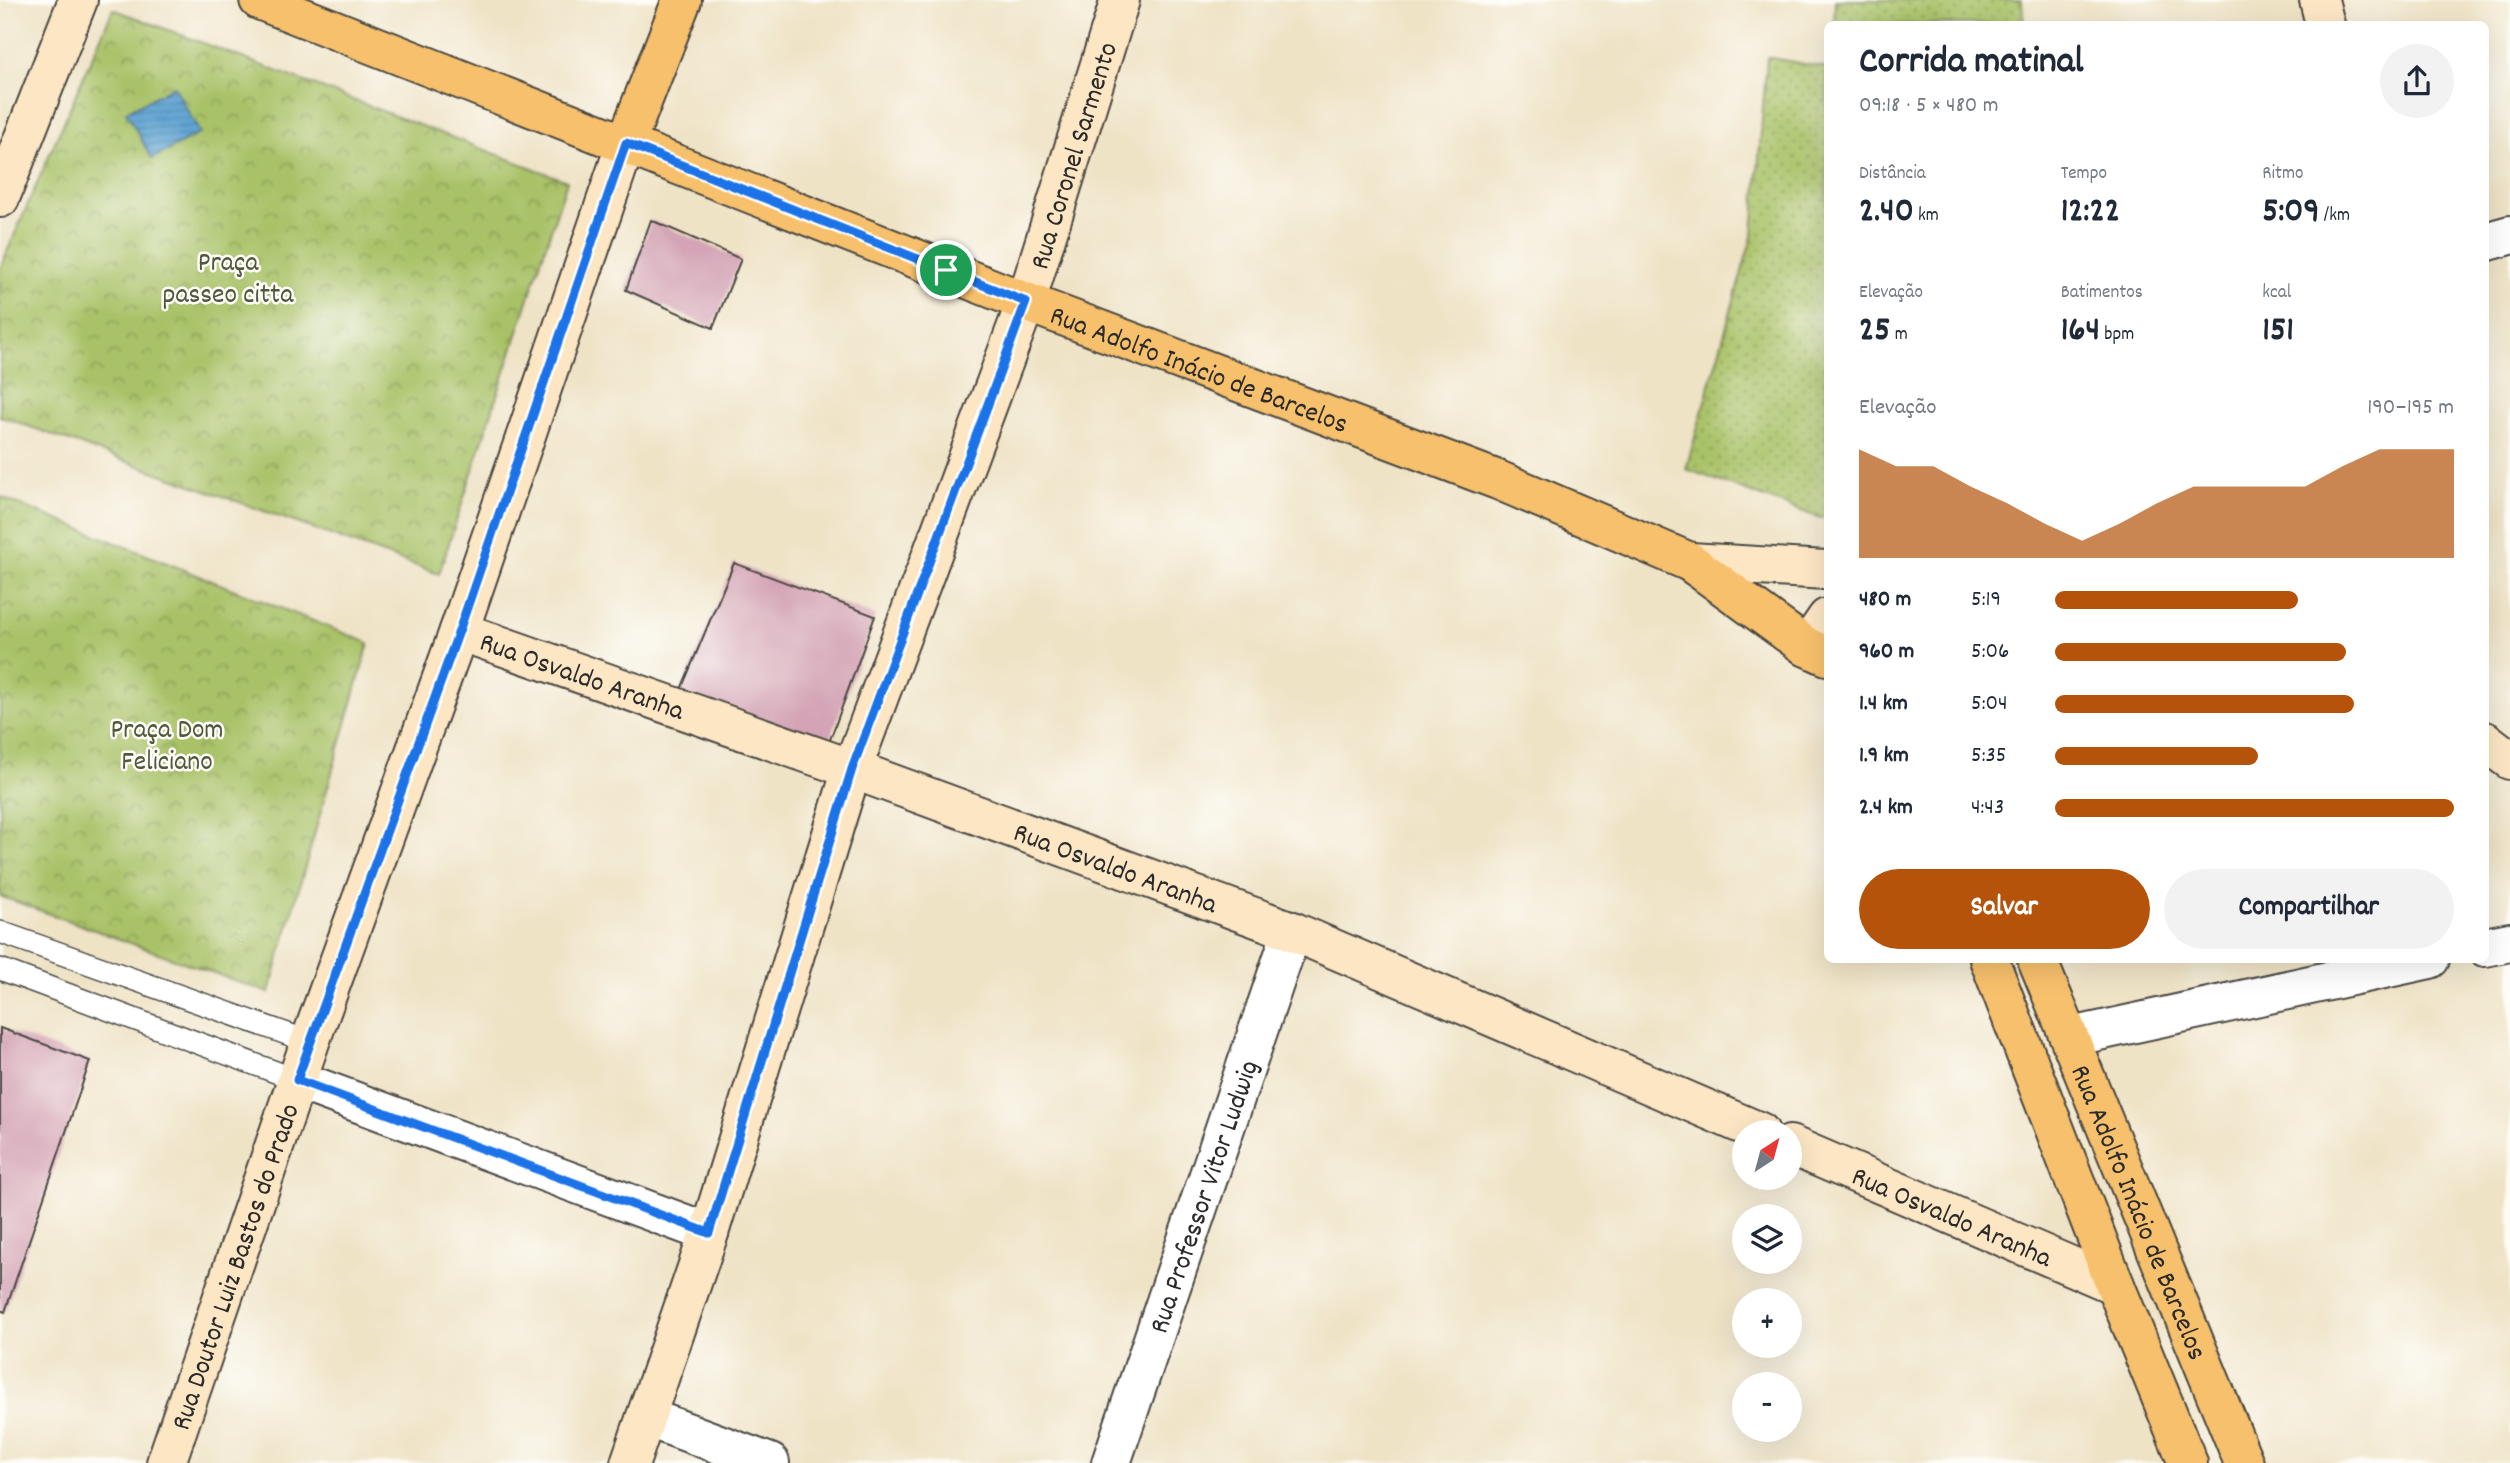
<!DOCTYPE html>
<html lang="pt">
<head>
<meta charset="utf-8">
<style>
	body { margin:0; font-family:Dekko,sans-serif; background:#f2f2f3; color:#1f2937; height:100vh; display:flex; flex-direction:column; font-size:26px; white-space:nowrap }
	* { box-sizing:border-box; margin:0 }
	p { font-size:23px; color:#747a83 }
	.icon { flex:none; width:38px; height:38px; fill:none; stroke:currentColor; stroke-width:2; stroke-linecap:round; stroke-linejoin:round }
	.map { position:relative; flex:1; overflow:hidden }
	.panel { position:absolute; left:1824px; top:21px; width:665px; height:942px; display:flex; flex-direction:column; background:#fff; border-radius:10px; box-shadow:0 7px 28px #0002 }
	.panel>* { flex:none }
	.needle { width:46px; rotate:36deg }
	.tools { position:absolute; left:1732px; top:1120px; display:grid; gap:14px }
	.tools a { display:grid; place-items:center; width:70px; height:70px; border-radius:50%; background:#fff; box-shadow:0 7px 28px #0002; font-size:35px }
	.pin { position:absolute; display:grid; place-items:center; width:60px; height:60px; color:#fff; margin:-30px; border:4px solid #fff; border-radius:50%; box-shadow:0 2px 7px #0007 }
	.round { display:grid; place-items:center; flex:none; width:74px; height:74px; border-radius:37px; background:#f2f2f3 }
	.headline { display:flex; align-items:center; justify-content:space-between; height:119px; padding:0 35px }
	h1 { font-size:38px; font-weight:700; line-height:52px }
	.metrics { display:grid; grid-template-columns:repeat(3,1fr); gap:10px; height:119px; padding:7px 35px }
	.metrics div { display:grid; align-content:center }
	.metrics b { font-size:35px; font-weight:700 }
	.metrics small { font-size:19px; font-weight:400 }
	.metrics p { font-size:19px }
	.chart { height:196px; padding:14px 35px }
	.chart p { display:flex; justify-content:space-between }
	.chart svg { width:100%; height:126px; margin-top:7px; fill:#b45309; opacity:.7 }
	.cta { display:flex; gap:14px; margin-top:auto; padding:14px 35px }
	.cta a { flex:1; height:80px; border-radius:42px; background:#b45309; color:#fff; font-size:28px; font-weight:700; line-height:80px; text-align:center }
	.cta a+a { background:#f2f2f3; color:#1f2937 }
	ul { padding:0 35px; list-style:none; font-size:23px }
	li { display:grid; grid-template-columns:112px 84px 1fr; align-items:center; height:52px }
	li i { height:18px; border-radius:9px; background:#b45309 }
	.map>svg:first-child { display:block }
	.grass { fill:url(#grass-dots); stroke:#6a764a; stroke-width:2 }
	.park { fill:url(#park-crowns); stroke:#6a764a; stroke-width:2 }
	.water { fill:url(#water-rules); stroke:#44677f; stroke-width:2 }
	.building { fill:#d4a4b6 }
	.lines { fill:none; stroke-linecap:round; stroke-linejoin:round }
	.lane-casing { stroke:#484742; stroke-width:24 }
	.street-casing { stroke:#484742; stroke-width:42 }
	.secondary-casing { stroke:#484742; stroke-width:42 }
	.primary-casing { stroke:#484742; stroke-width:42 }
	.lane { stroke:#fff; stroke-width:21 }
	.street { stroke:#fff; stroke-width:38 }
	.secondary { stroke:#fce6c4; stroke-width:38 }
	.primary { stroke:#f7c06c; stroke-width:38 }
	.route-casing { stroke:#fff; stroke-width:14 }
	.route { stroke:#1a73e8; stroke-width:9 }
	.labels { text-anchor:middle; stroke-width:5; stroke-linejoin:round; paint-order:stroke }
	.street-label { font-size:28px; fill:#2b2b2b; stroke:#fdfcf7 }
	.park-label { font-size:28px; fill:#51583d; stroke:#fdfcf7 }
</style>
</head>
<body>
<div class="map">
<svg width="2510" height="1463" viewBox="0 0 2510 1463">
	<defs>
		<pattern id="grass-dots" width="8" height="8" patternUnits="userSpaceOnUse" patternTransform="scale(1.75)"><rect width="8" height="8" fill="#a9c268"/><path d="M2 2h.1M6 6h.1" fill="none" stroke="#8a9e56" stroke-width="1.8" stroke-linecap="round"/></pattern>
		<pattern id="park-crowns" width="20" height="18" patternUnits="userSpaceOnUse" patternTransform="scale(1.75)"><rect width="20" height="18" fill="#a9c268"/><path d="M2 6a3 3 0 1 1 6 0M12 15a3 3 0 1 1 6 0" fill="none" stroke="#8a9e56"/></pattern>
		<pattern id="water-rules" width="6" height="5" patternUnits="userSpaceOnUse" patternTransform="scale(1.75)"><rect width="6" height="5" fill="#5da3d3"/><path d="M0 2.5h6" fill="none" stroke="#4d85ab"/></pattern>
	</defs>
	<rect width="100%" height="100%" fill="#fdfcf7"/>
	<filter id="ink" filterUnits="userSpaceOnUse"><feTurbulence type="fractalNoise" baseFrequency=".0143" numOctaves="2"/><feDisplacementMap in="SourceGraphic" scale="14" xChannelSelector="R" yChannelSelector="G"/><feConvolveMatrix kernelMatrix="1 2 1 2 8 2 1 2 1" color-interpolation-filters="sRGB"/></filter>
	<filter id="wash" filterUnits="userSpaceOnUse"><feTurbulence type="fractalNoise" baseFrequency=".00686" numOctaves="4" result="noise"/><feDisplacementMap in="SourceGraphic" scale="28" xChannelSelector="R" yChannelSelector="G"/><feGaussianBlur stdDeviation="1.57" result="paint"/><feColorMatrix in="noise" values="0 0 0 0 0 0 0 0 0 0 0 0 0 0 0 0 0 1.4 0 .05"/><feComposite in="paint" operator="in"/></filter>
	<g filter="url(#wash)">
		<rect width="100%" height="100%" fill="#efe3c6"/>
		<path class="grass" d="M1835,0H2022L2024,24H1834Z
			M1767,57L1827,68V517L1820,518L1686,469L1753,233Z"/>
		<path class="park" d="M113,9L567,181L439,574L0,416V268Z
			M0,497L369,643L269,993L0,896Z"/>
		<path class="water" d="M174,86L200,133L152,159L126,112Z"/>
		<g id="blocks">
			<path class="building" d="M651,220L741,259L713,328L626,290Z
				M734,563L875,616L827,748L680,692Z
				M0,1028L90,1061L5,1312L0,1310Z"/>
		</g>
	</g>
	<g filter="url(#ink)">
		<use href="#blocks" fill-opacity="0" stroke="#484742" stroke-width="2"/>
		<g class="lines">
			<defs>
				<path id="lane" d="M0,932L310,1042
					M0,969L297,1080"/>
				<g id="street">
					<path d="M2485,242L2510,235"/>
					<path d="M2485,947L2510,942"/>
					<path d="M2071,1037L2430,959"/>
					<path d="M297,1080L709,1233"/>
					<path d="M646,1417L770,1463"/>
					<path id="s1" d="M1111,1463L1292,931"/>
				</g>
				<g id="secondary">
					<path d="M2319,0L2325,24"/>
					<path d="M0,198L78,0"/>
					<path d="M1690,562L1827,570"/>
					<path id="s2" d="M459,631L852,769L1292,931L1760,1132"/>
					<path d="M1807,647L1827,618"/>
					<path d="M2485,741L2510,760"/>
					<path id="s3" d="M1790,1145L2115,1285"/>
					<path id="s4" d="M166,1463L310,1042L459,631L626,143"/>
					<path id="s5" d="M630,1463L709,1233L852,769L1026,302L1120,0"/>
				</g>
				<g id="primary">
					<path id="s6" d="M259,0L1026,302L1498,480L1690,562L1807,647L1827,656"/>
					<path d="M626,143L682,0"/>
					<path d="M1989,959L2115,1285L2188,1463"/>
					<path id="s7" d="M2037,959L2244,1463"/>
				</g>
			</defs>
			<use href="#lane" class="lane-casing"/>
			<use href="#street" class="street-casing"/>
			<use href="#secondary" class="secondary-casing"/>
			<use href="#primary" class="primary-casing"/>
			<use href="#lane" class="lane"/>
			<use href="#street" class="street"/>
			<use href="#secondary" class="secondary"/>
			<use href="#primary" class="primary"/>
		</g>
	</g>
	<g class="lines" filter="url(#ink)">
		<defs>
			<path id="route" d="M626,143L1026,302L852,769L709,1233L297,1080L459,631Z"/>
		</defs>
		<use href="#route" class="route-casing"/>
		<use href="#route" class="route"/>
	</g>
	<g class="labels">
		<g class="street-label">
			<text dy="10" stroke="none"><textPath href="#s5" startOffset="1381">Rua Coronel Sarmento</textPath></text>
			<text dy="10" stroke="none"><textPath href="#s6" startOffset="1010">Rua Adolfo Inácio de Barcelos</textPath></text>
			<text dy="10" stroke="none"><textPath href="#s2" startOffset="131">Rua Osvaldo Aranha</textPath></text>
			<text dy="10" stroke="none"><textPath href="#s2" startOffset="698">Rua Osvaldo Aranha</textPath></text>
			<text dy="10" stroke="none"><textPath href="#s1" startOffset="282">Rua Professor Vitor Ludwig</textPath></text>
			<text dy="10" stroke="none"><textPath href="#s7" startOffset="273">Rua Adolfo Inácio de Barcelos</textPath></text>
			<text dy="10" stroke="none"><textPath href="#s3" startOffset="177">Rua Osvaldo Aranha</textPath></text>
			<text dy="10" stroke="none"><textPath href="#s4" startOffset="208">Rua Doutor Luiz Bastos do Prado</textPath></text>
		</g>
		<g class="park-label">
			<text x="228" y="270">Praça<tspan x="228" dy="32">passeo citta</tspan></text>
			<text x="167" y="737">Praça Dom<tspan x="167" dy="32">Feliciano</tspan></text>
		</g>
	</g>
</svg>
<div class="tools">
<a><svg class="needle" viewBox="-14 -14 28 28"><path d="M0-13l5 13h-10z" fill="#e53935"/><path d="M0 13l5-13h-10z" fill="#747a83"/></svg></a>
<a><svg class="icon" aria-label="layers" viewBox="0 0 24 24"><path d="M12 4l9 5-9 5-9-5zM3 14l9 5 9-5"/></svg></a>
<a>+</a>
<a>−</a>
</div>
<div class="pin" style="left:946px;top:270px;background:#1e9e55"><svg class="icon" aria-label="arrive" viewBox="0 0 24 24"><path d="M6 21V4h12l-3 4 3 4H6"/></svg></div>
<section class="panel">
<div class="headline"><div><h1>Corrida matinal</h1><p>09:18 · 5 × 480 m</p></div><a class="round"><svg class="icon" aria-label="share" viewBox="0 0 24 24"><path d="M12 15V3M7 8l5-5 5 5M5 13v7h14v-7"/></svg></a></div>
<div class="metrics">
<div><p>Distância</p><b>2.40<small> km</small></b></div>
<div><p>Tempo</p><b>12:22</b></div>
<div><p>Ritmo</p><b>5:09<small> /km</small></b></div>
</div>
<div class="metrics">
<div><p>Elevação</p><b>25<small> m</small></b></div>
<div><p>Batimentos</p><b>164<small> bpm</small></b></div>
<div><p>kcal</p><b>151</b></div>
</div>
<div class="chart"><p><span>Elevação</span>190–195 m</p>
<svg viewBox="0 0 160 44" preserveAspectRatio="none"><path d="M0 44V6L10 12L20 12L30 19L40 25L50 32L60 38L70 32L80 25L90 19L100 19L110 19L120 19L130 12L140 6L150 6L160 6V44z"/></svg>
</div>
<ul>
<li><b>480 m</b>5:19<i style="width:61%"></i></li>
<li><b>960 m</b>5:06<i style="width:73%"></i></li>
<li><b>1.4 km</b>5:04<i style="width:75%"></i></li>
<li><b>1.9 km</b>5:35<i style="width:51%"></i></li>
<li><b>2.4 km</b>4:43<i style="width:100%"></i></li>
</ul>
<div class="cta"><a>Salvar</a><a>Compartilhar</a></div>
</section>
</div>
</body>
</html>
